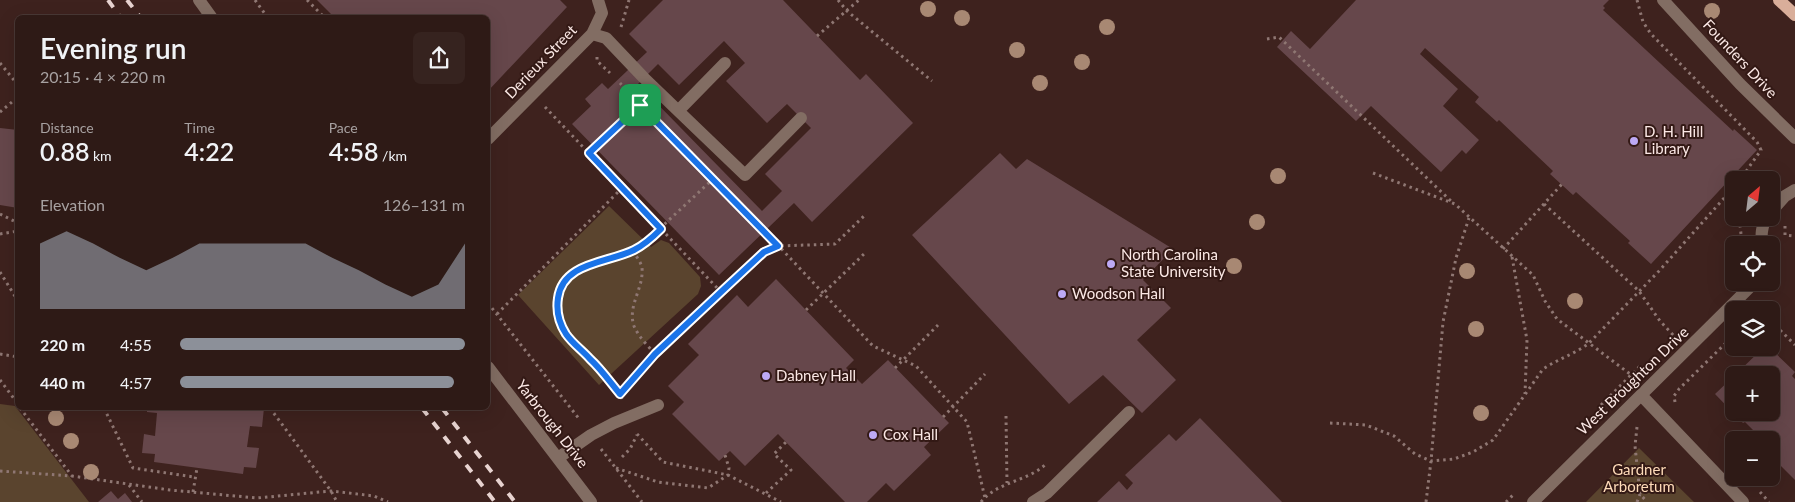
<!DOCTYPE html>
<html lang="en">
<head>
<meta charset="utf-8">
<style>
	body { margin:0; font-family:Lato,sans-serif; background:#36231f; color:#f1f3f6; height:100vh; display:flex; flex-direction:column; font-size:19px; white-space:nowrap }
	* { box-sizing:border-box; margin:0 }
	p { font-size:16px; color:#a7a1a1 }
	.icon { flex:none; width:28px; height:28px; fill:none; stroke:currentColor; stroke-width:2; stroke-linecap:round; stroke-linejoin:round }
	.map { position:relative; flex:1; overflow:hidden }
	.drawer { position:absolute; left:15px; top:15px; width:475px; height:395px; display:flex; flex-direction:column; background:#2e1a16; border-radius:8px; box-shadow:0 5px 20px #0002,0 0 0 1px #493835 }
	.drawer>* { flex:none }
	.needle { width:32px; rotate:28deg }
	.tools { position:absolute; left:1725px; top:171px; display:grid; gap:10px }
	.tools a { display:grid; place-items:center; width:55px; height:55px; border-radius:8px; background:#2e1a16; box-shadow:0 5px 20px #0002,0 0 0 1px #493835; font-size:25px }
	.pin { position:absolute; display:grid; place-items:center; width:42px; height:42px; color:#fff; margin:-21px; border-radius:10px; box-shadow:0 2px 8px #0006 }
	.round { display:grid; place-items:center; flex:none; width:52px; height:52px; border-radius:8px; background:#36231f }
	.overview { display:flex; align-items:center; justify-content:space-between; height:85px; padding:0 25px }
	h1 { font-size:28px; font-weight:600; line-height:38px }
	.figures { display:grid; grid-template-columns:repeat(3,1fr); gap:8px; height:85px; padding:5px 25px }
	.figures div { display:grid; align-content:center }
	.figures b { font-size:25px; font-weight:600 }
	.figures small { font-size:14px; font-weight:400 }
	.figures p { font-size:14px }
	.chart { height:140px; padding:10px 25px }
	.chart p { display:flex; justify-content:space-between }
	.chart svg { width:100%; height:90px; margin-top:5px; fill:#8c9099; opacity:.7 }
	ul { padding:0 25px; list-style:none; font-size:16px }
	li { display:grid; grid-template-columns:80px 60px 1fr; align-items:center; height:38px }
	li i { height:12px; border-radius:6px; background:#8c9099 }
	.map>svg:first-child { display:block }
	.green { fill:#5a442e }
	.building { fill:#66474b; fill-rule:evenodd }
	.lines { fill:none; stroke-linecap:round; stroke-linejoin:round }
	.path { stroke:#8f7773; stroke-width:3; stroke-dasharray:2.5 4; stroke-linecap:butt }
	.minor { stroke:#826d63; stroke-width:12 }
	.major { stroke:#d9ae9a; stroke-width:12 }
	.rail { stroke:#e7d3d0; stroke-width:4; stroke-dasharray:9 9; stroke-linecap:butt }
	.tree { fill:#a88873 }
	.route-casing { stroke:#fff; stroke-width:10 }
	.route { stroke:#1a73e8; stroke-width:6 }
	.poi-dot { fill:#bda9f5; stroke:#331915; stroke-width:2 }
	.labels { text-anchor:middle; stroke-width:4; stroke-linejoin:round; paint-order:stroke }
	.street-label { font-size:15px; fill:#fbe8e5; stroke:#331915 }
	.poi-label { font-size:15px; fill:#fbe8e5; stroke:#331915; text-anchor:start }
	.park-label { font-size:15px; fill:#fedbb9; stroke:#331915 }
</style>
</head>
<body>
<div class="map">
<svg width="1795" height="502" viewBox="0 0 1795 502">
	<rect width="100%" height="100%" fill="#3e221e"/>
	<path class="green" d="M609,206L651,247L661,240L669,243L700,277L701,286L698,294L599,385L518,295Z
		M0,404L15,406L89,502H0Z
		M1639,448L1694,502H1586Z"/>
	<path class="building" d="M317,0H560L567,7L488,91V18H335Z
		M663,0H783L860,80L866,74L913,123L812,222L794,203L719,275L572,124L591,106L585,99L602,83L608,89L647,52L629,34ZM724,41L745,63L726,81L767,123L787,104L811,128L765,174L782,191L762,211L638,84L658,64L679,85Z
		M1356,0H1609L1603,6L1605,8L1603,10L1733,131L1734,129L1757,150L1651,264L1628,243L1630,241L1576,192L1573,195L1550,174L1553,171L1499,120L1497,122L1475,102L1479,97L1425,48L1420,54L1458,89L1443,106L1479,140L1466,154L1462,150L1441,172L1371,106L1356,121L1277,47L1291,31L1310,49Z
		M0,128L18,130V208L0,205Z
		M1000,153L1016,169L1027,159L1173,249L1143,280L1171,308L1137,340L1176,380L1142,413L1103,375L1069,404L912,235Z
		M776,279L854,360L846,368L862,384L888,360L949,423L924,447L931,455L894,491L886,483L867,502H845L778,434L745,466L730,451L719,461L672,414L684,402L668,386L699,355L688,344L737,295L748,307Z
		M1763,348H1770L1795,372L1792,376L1795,379V480L1771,456L1773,451L1771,448V440H1763L1745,422L1743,423L1715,394L1734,376V412H1771V375H1735Z
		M147,408H264L262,427L250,426L247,447L259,448L256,468L244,467L243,474L154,462L155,454L142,453L144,434L155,436L157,413L147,412Z
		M1200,418L1282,502H1097L1119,481L1127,490L1133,483L1125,475L1169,434L1176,441Z
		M111,491L118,499L125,493L132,502H98Z"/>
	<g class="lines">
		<path class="path" d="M255,0L268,18
			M307,0L325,18
			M838,0L847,11L932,81
			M1637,0L1643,22L1651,34L1757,142L1761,150L1740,180
			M621,27L629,0
			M817,36L859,0
			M1267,39L1279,37L1452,202
			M597,57V61L610,73
			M0,63L18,85
			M640,105L774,241L873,346L916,366L967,422L985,498
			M545,107L721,292
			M0,112L18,97
			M589,153L640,105L620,83
			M1373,173L1455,204L1533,275L1545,301L1557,319L1630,374L1631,379
			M1724,199L1734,207
			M1544,204L1639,291L1660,321L1675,337
			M0,214L18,223
			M1785,226V235L1795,236
			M0,234L18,231
			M1741,234L1740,225L1742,218
			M1503,249L1562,184
			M633,251C636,256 641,262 642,268C644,288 627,306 634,326C638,336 648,346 655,354
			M1512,257L1527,340L1525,394
			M0,272L18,301
			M488,303L580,420
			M806,310L866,252
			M497,314L622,188
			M1771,321L1795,345
			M0,354L18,357
			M895,368L938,325
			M0,380L18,404
			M620,394L655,354L764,252L778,246L835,244L866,214
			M622,399C606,362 548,342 558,295C561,284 566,277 575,271L641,246L713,179
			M1675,402L1674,396L1679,389L1734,335
			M1601,405L1641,365
			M20,408L72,476
			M104,408L133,468L194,477
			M270,408L331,491L337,502
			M1006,416L1007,483
			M943,417L985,374
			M1330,423L1366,425L1394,436L1415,454L1431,461L1454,459L1473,452L1493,440L1543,369C1558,359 1575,354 1589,343L1659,271L1734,187
			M1637,427L1635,446L1640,494L1647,502
			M637,434L663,462L728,475L781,502
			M601,449L642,502
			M622,457L630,449L637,435
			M616,468L658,482L708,488L728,475L729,468L725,455
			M0,471L72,476L170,490L257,498L331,491L374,496L388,502
			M129,485L142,502
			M193,492L197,468
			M1760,492L1769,502
			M766,493L791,470L774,454L786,442
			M981,502C998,481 1027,482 1046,464
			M1426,502L1431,461L1443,322L1456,258L1469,218
			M1506,502L1515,493
			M1637,502L1640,494"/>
		<path class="minor" d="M199,0L212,18
			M1663,0L1740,84L1795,138
			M592,34L606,38L644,78L745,175L801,118
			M679,110L725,63
			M488,139L592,34L602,13L598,0
			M1771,212L1785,196L1795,190
			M1762,245C1761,235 1761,226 1767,218
			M488,367L591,502
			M1642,396L1743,502
			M558,458L591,435L614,423L658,405
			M1033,502L1047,493L1129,412
			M1533,502L1755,282"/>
		<path class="major" d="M1779,0L1795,15"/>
		<path class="rail" d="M108,0L121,18
			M127,0L141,18
			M422,408L495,502
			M442,408L515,502"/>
	</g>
	<g class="tree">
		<circle cx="928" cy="9" r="8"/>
		<circle cx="1712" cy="11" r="8"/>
		<circle cx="962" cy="18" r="8"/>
		<circle cx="1107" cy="27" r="8"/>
		<circle cx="1017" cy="50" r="8"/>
		<circle cx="1082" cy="62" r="8"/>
		<circle cx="1040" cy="83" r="8"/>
		<circle cx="1278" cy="176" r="8"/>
		<circle cx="1257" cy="222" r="8"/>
		<circle cx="1234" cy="266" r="8"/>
		<circle cx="1467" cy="271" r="8"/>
		<circle cx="1575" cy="301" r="8"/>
		<circle cx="1476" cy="329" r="8"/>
		<circle cx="1481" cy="413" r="8"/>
		<circle cx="56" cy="418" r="8"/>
		<circle cx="71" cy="441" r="8"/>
		<circle cx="91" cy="472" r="8"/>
	</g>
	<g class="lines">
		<defs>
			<path id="route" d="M640,105L778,246L764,252L721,292L655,354L620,394C610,382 601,369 590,359C582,350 573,344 566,334C559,323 556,311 558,298C563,262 608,263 634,250C644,245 653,237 661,229L589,153Z"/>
		</defs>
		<use href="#route" class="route-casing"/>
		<use href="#route" class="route"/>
	</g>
	<g class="poi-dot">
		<circle cx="1634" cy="141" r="5"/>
		<circle cx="1111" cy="264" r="5"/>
		<circle cx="1062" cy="294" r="5"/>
		<circle cx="766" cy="376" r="5"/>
		<circle cx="873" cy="435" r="5"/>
	</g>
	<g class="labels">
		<g class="street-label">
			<text transform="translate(1740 59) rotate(47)" y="5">Founders Drive</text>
			<text transform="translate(541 62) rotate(-46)" y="5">Derieux Street</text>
			<text transform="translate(1633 381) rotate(-44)" y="5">West Broughton Drive</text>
			<text transform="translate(552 424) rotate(52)" y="5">Yarbrough Drive</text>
		</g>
		<g class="poi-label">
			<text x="1644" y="137">D. H. Hill<tspan x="1644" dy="17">Library</tspan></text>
			<text x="1121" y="260">North Carolina<tspan x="1121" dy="17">State University</tspan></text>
			<text x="1072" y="299">Woodson Hall</text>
			<text x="776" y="381">Dabney Hall</text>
			<text x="883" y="440">Cox Hall</text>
		</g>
		<g class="park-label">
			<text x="1639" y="475">Gardner<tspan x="1639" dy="17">Arboretum</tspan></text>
		</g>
	</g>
</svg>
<div class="tools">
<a><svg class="needle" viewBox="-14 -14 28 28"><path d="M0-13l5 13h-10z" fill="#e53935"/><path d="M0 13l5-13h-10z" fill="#a7a1a1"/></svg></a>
<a><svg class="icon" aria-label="locate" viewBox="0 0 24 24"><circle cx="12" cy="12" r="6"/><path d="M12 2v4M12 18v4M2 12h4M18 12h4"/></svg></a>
<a><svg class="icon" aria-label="layers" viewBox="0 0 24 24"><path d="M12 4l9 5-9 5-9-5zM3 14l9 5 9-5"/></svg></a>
<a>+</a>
<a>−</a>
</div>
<div class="pin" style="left:640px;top:105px;background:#1e9e55"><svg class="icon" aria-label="arrive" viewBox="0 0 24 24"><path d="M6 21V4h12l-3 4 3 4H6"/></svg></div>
<section class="drawer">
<div class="overview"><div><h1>Evening run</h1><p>20:15 · 4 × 220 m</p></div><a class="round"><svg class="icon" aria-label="share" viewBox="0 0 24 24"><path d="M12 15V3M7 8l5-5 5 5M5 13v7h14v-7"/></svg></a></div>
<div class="figures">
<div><p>Distance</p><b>0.88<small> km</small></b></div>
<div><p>Time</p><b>4:22</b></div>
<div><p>Pace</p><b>4:58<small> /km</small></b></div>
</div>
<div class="chart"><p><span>Elevation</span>126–131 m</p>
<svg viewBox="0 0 160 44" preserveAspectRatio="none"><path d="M0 44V12L10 6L20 12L30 19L40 25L50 19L60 12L70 12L80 12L90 12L100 12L110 19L120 25L130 32L140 38L150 32L160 12V44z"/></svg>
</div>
<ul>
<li><b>220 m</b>4:55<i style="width:100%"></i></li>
<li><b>440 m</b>4:57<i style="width:96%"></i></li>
</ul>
</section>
</div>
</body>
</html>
